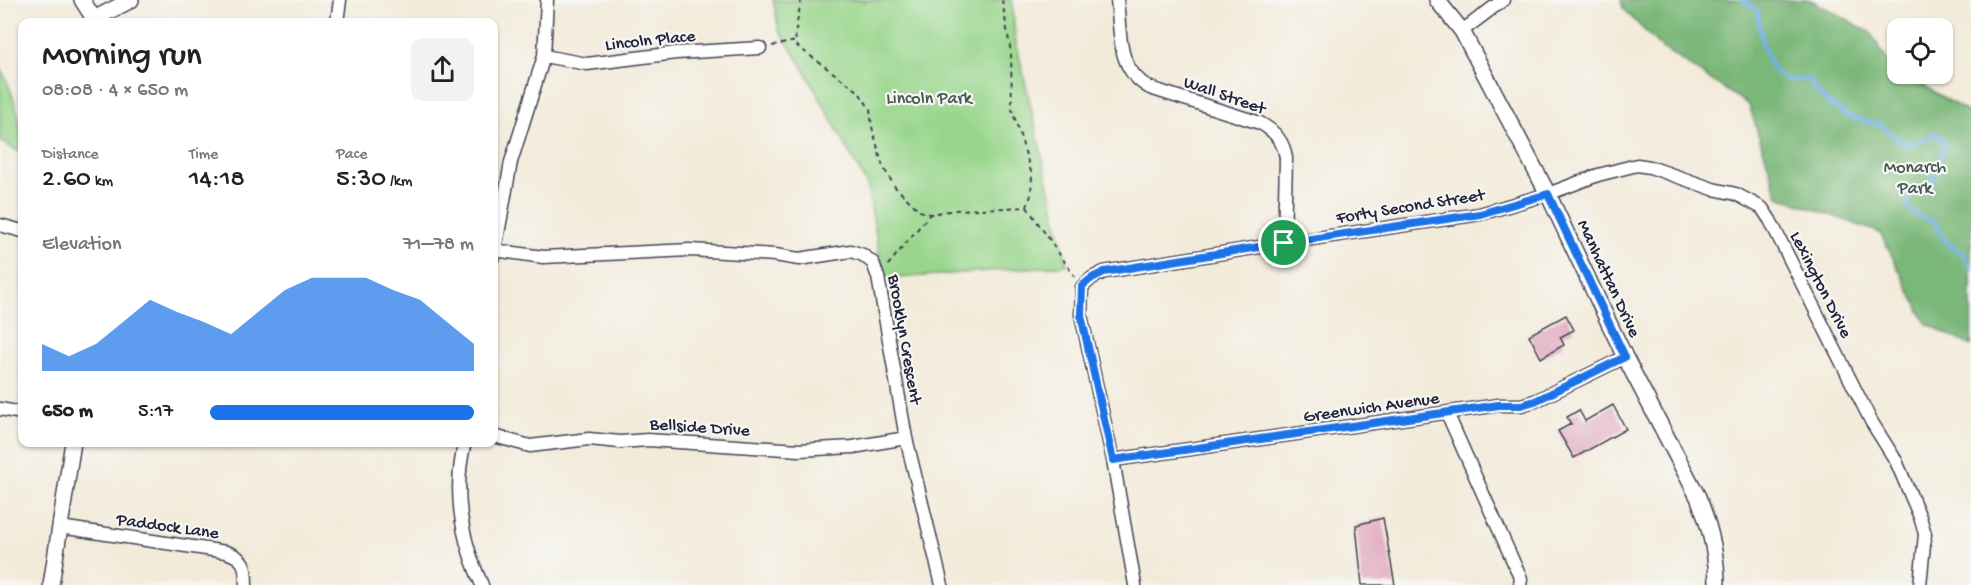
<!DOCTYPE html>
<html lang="en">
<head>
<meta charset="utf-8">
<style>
	body { margin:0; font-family:"Gochi Hand",sans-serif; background:#f2f2f2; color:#222; height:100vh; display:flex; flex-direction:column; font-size:22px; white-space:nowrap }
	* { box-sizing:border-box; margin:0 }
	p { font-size:20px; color:#767676 }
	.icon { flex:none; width:33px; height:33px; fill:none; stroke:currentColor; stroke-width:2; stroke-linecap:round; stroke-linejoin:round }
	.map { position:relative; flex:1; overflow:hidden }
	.panel { position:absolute; left:18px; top:18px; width:480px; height:429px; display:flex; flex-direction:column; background:#fff; border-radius:12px; box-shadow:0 2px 4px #0004 }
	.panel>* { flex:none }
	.fabs { position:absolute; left:1887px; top:18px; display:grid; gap:12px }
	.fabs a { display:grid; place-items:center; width:66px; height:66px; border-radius:12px; background:#fff; box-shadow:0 2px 4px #0004; font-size:30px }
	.pin { position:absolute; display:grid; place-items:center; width:51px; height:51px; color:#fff; margin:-26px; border:3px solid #fff; border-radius:50%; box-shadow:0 2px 6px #0007 }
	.round { display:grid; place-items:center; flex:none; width:63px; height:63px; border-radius:12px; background:#f2f2f2 }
	.headline { display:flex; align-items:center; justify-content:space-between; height:102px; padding:0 24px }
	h1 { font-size:33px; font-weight:600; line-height:45px }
	.metrics { display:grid; grid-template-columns:repeat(3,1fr); gap:9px; height:102px; padding:6px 24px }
	.metrics div { display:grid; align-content:center }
	.metrics b { font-size:26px; font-weight:600 }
	.metrics small { font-size:16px; font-weight:400 }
	.metrics p { font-size:16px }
	.chart { height:168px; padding:12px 24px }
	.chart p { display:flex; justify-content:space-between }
	.chart svg { width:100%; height:108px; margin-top:6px; fill:#1a73e8; opacity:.7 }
	ul { padding:0 24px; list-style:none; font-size:20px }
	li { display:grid; grid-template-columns:96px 72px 1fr; align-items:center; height:45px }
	li i { height:15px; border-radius:8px; background:#1a73e8 }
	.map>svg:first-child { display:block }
	.green { fill:#99d68c; stroke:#5e7c64; stroke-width:1.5 }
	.forest { fill:#7ab778; stroke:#4e6c5a; stroke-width:1.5 }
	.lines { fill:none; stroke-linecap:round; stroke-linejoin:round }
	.stream { stroke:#73b1e6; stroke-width:4.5 }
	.building { fill:#e0a6be }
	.minor-casing { stroke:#414053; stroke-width:15 }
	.tertiary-casing { stroke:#414053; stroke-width:18 }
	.path { stroke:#414053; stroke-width:2; stroke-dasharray:4.5 4.5; stroke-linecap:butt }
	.minor { stroke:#fff; stroke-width:12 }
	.tertiary { stroke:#fff; stroke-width:15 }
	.route-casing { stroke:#fff; stroke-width:12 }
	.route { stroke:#1a73e8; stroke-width:8 }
	.labels { text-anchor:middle; stroke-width:4.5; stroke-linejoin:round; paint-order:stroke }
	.street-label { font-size:18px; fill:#22223b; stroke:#f6f6f2 }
	.park-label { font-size:18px; fill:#465853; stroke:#f6f6f2 }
</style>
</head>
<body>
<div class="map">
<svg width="1971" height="585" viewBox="0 0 1971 585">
	<rect width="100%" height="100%" fill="#f6f6f2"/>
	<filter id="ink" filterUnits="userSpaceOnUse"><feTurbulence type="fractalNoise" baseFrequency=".0167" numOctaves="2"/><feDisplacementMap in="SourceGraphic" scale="12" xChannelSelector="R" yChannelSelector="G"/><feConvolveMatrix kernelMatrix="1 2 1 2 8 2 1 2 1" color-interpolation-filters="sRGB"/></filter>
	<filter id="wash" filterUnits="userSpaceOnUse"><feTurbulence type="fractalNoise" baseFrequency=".008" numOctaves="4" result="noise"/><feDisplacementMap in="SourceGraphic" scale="24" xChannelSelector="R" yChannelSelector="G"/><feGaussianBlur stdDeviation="1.35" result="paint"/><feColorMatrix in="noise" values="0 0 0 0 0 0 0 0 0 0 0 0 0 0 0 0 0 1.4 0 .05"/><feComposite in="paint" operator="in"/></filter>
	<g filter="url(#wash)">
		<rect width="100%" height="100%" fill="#f3ebda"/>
		<path class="green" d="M773,0H1012L1015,38L1067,265L884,279L867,185L803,67L779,30Z
			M0,67C14,94 23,122 22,153L0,141Z"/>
		<path class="forest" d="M1621,0H1811L1870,32L1890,65L1897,70L1898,74H1904L1971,114V346L1926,323L1880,233L1778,196L1749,105L1661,47L1623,9Z"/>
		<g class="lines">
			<path class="stream" d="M1743,0L1758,11C1759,30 1766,78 1790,80C1795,81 1803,79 1809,79C1814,95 1846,118 1863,121C1869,123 1876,122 1881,125C1889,131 1894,139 1903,143C1914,146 1925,139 1934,134L1943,139C1945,149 1937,178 1928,185C1923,190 1916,191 1910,193L1907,205L1916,215L1935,222L1942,236L1950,246L1963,253L1971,267"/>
		</g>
		<g id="blocks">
			<path class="building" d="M1566,315L1574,330L1560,337L1564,345L1541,358L1529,335Z
				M1613,405L1626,429L1574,458L1558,431L1571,424L1567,417L1579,410L1585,421Z
				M1383,518L1395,585H1362L1356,525Z"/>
		</g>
	</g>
	<g filter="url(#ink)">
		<use href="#blocks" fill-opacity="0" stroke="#414053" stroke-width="1.5"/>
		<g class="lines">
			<defs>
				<path id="minor" d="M1117,0C1121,34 1116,69 1150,88L1260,123C1275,131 1284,142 1286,158L1284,243
					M337,22L340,0
					M1462,31L1503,0
					M544,56L587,64L676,53L760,48
					M0,225L22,231
					M494,250L543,257L690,250L775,255L799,259L851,251L863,255L873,263L878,277L906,438L942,585
					M494,256L511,162L544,56L547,0
					M0,409L22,413
					M1447,413L1521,579L1520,585
					M494,436L530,446L589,439L620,442L648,440L799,450L853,447L906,438
					M465,442C452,492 461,539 482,585
					M1113,460L1499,405H1521L1535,401L1625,357
					M60,527L226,552C245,558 246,566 246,585
					M1135,585L1113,460L1081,315L1082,287L1092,278L1104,272L1284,243L1480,214L1548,194L1598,175L1637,165L1650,167L1713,189L1736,194L1762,208L1770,220L1871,421L1896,461L1920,517L1925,534L1920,585"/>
				<path id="tertiary" d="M82,0L96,22
					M1437,0L1462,31L1548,194L1625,357L1698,497C1710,526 1717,554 1717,585
					M94,19L131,0
					M51,585L73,442"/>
			</defs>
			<use href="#minor" class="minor-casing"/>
			<use href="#tertiary" class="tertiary-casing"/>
			<path class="path" d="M801,0L795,35L797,46L858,91L870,109L872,127L883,167L895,187L920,211L930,214L956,210L1027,207L1031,195L1032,175L1012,109L1011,53L1002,0
				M772,46L796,41
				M1027,207L1075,277
				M888,265L930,214"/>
			<use href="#minor" class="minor"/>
			<use href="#tertiary" class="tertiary"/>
		</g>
	</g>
	<g class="lines" filter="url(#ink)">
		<defs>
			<path id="route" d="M1548,194L1625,357L1535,401L1521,405H1499L1113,460L1081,315L1082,286L1092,278L1104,272L1284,243L1480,214Z"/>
		</defs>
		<use href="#route" class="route-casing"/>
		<use href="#route" class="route"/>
	</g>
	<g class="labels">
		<g class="street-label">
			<text transform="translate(650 39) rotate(-6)" y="6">Lincoln Place</text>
			<text transform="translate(1225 94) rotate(19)" y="6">Wall Street</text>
			<text transform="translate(1410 205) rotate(-9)" y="6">Forty Second Street</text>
			<text transform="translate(1610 278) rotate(65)" y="6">Manhattan Drive</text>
			<text transform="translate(1822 284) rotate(63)" y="6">Lexington Drive</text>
			<text transform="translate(906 339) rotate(80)" y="6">Brooklyn Crescent</text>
			<text transform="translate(1371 406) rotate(-8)" y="6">Greenwich Avenue</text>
			<text transform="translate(700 426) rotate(4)" y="6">Bellside Drive</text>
			<text transform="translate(168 525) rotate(8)" y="6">Paddock Lane</text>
		</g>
		<g class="park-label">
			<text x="929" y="103">Lincoln Park</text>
			<text x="1915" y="172">Monarch<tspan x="1915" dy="21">Park</tspan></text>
		</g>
	</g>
</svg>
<div class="fabs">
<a><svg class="icon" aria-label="locate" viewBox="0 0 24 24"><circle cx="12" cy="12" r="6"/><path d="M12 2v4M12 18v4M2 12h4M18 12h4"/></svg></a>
</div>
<div class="pin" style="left:1284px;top:243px;background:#1e9e55"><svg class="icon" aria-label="arrive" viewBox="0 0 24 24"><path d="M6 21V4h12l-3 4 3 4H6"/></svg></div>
<section class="panel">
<div class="headline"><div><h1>Morning run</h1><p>08:08 · 4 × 650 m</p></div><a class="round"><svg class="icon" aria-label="share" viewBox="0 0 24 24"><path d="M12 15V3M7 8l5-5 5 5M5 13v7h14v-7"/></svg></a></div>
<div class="metrics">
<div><p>Distance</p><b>2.60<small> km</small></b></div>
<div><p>Time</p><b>14:18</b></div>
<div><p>Pace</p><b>5:30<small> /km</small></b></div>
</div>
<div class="chart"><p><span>Elevation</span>71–78 m</p>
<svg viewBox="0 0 160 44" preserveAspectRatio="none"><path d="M0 44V33L10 38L20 33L30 24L40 15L50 20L60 24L70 29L80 20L90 11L100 6L110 6L120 6L130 11L140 15L150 24L160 33V44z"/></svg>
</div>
<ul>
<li><b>650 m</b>5:17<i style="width:100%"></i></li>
</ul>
</section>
</div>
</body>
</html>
